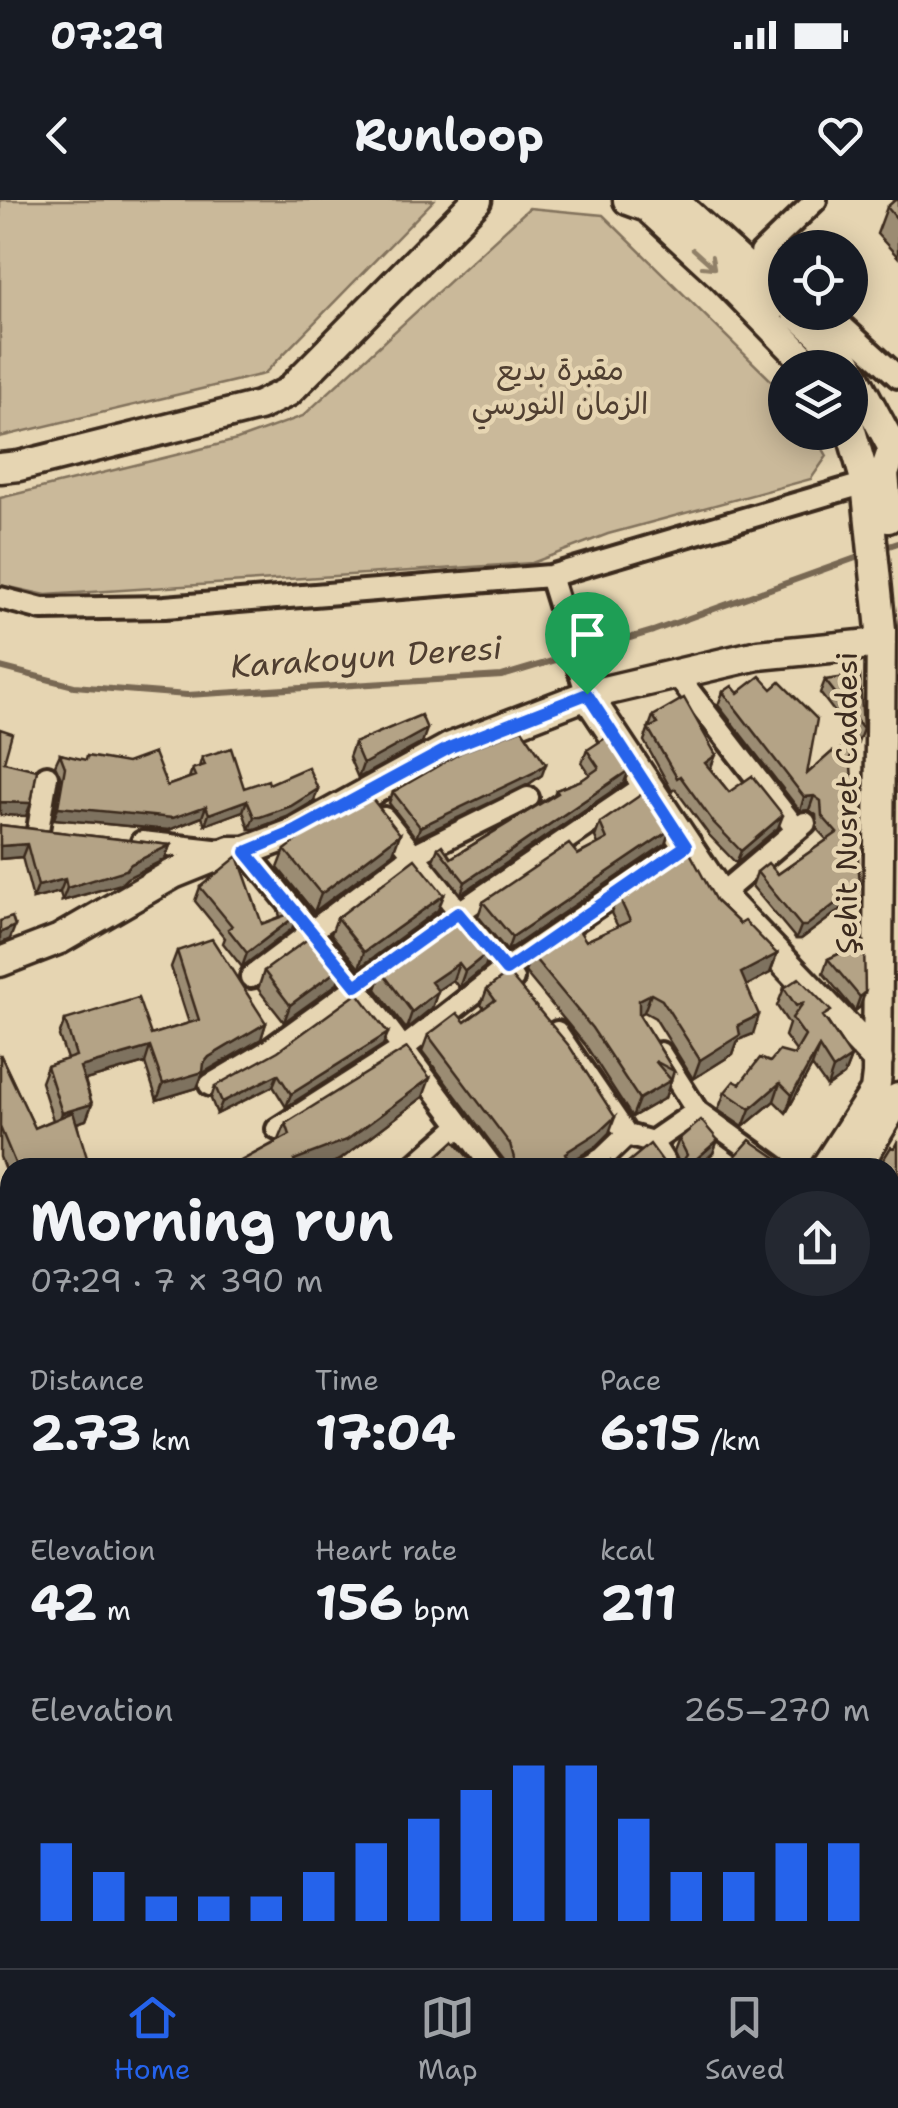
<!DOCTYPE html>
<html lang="en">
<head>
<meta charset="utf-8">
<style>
	body { margin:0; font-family:"Shantell Sans","Playpen Sans Arabic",sans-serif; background:#242831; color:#f1f3f6; height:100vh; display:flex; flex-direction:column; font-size:38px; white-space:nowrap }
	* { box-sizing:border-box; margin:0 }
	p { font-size:32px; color:#9ea1a6 }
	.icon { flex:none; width:55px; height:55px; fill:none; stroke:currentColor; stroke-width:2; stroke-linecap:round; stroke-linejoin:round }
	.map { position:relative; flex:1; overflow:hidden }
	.panel { position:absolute; left:0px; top:958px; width:900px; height:812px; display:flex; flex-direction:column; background:#171b24; border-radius:30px 30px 0 0; box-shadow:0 5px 25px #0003 }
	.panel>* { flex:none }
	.tools { position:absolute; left:768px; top:30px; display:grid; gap:20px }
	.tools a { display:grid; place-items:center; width:100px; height:100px; border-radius:50%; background:#171b24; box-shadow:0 5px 25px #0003; font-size:50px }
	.pin { position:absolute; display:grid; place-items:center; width:85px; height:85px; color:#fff; margin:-102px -42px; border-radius:50% 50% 50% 0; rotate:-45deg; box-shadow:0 0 10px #0007 }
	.pin .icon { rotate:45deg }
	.round { display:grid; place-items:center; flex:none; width:105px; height:105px; border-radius:52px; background:#242831 }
	.head { display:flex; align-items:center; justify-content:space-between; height:170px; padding:0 30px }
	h1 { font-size:55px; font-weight:700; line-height:75px }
	.stats { display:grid; grid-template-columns:repeat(3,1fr); gap:15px; height:170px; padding:10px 30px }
	.stats div { display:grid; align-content:center }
	.stats b { font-size:50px; font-weight:700 }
	.stats small { font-size:28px; font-weight:400 }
	.stats p { font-size:28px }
	.chart { height:280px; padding:20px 30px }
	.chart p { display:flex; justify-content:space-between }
	.chart svg { width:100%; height:180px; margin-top:10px; stroke:#2563eb; stroke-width:6 }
	.status { display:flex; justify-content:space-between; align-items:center; height:70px; padding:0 50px; background:#171b24; direction:ltr }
	.status svg { height:28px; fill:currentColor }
	header { display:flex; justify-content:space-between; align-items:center; height:130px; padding:0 30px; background:#171b24; font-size:45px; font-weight:700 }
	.tabs { display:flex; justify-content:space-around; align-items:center; height:140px; border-top:2px solid #363941; background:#171b24; font-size:28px; color:#9ea1a6 }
	.tabs a { display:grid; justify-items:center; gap:5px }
	.tabs .active { color:#2563eb }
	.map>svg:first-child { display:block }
	.green { fill:#cab99a; stroke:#82725c; stroke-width:2.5 }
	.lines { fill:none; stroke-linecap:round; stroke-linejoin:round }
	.stream { stroke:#786753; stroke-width:6 }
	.street-casing { stroke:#3b2a1e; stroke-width:28 }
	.secondary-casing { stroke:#3b2a1e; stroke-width:35 }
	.street { stroke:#e6d5b2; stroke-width:20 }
	.secondary { stroke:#e6d5b2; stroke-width:28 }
	.wall { fill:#9b8c73; stroke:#3b2a1e; stroke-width:2.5 }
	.shaded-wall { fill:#7e725e; stroke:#3b2a1e; stroke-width:2.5 }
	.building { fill:#b4a386; stroke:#3b2a1e; stroke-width:2.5 }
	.oneway { stroke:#908068 }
	.route-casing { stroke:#fff; stroke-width:20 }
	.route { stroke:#2563eb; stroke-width:12 }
	.labels { text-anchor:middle; stroke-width:9; stroke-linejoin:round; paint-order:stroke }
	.park-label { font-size:30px; fill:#503f31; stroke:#e6d5b2 }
	.street-label { font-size:30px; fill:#3b2a1e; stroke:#e6d5b2 }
	.water-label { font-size:32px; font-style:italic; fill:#4f3e30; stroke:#e6d5b2 }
</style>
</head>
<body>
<div class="status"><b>07:29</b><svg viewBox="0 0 49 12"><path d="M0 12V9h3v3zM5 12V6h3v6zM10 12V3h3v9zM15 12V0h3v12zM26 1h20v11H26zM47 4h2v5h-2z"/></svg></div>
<header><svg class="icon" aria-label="back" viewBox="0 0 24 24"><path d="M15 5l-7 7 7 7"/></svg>Runloop<svg class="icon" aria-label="heart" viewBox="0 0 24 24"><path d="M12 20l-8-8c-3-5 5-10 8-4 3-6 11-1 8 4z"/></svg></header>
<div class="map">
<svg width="898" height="1768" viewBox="0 0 898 1768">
	<rect width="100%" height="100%" fill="#e6d5b2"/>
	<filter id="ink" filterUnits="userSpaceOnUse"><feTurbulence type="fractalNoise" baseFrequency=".01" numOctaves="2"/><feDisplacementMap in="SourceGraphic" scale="20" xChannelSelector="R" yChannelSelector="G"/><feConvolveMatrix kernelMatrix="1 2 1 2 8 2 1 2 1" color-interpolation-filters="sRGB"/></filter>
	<g filter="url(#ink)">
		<path class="green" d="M0,0H434L264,174L0,237Z
			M529,8L603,15L785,194V232L814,233L827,256L811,279L608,334L532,363L46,395L0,385V298L237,240L303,216Z
			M10,1571V1710L0,1687V1575Z
			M34,1760H448L456,1768H38Z"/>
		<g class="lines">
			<path class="stream" d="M880,349L898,343
				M0,467L74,486L187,495L502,476L653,431L864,355"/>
			<defs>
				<path id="street" d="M785,75L761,53L816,0
					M827,112L898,177
					M550,376L587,495
					M0,398L42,409L165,407L550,376L866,283
					M676,474L797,630
					M384,618L513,779
					M38,630L47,576
					M142,642L223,651
					M246,651L356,786L493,968
					M720,695L805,623
					M251,777L413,655L528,598
					M557,832L627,935L652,942L668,968
					M660,853L697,911L776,968
					M210,885L266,852L458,713L646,585
					M277,929L401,850L505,769L686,646
					M652,942L697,911
					M412,968L461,925
					M586,968L603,958L627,935
					M0,1007L10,1019
					M890,1040L898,1027
					M890,1133L898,1126
					M890,1178L898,1188
					M0,1224L10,1217
					M0,1313L10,1326
					M890,1323L898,1334
					M890,1375L898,1369
					M0,1455L10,1468
					M890,1499L898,1493
					M890,1613L898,1607
					M890,1731L898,1725
					M551,1768L561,1760
					M683,1768L694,1760
					M843,1768L853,1760"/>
				<path id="secondary" d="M628,0L647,7L723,77L812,168
					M673,0L785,103
					M796,112L843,156L850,168
					M850,168L893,248L884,274L888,318
					M0,268L19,266L259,206L288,192L477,0
					M587,495L720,695L878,860
					M0,762L60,739L173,674L230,651H246L294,633L451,547L587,495L758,455L881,443
					M825,968L875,891L877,874L881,430L866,283L850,227
					M856,968L898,898
					M0,1495L10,1490
					M0,1530L10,1525
					M531,1760L538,1768"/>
			</defs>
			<use href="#street" class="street-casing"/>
			<use href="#secondary" class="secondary-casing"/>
			<use href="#street" class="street"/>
			<use href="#secondary" class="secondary"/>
		</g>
		<path class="wall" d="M898,0V57L877,34L887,7Z
			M825,480L863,529L858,543L820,493Z
			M723,492L807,574L832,552L860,685L856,698L801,739H796L752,686L757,672L778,674L827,640L817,629L816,615L809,610L800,611L718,505Z
			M653,516L711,567L710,568L729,592L778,628L736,663L709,635L675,589L672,591L644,541Z
			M354,543H422L358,578L349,557Z
			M587,550L624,583L461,694L433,660L438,648L451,658L554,594L556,590L582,580L590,575L582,563Z
			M60,554L167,586L189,578L192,569L199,567L202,557L244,588L269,584L314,601L287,617L255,629H249L243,611L205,625L202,617L169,630L54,619L61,578L55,565Z
			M542,575L529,584L416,638L389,603L393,592Z
			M600,623L665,644L507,751L478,716L483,702L598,644L595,637Z
			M0,625L170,645L165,659L127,678L121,684L62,701L60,692L33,699L22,657L0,659Z
			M285,650L393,653L314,712L278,668Z
			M200,687L262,724L280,717L279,713L284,700L297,715L292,729L242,767L223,743L225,738L195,701Z
			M618,695L716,701L740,724L777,754L770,773L746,785L753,834L738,840L733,854L693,879L655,818L644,812L639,815L674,871L665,898L632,917L586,846L525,772L531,754L586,741L618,727L611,713Z
			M438,710L359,768L331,734L337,718Z
			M462,715L485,767L459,788L453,780L438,790L432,808L406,829L376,789L382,772Z
			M864,742L860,807L855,811L823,773L828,759Z
			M177,751L266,823L261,839L203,873L197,888L157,900L145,863L85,880L92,904L86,920L77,923L86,968H10V982L0,957V854L35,928L53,920L41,882L47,866L67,859L59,836L65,820L151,835L189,823L171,767Z
			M264,771L337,784L284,822L258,789Z
			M784,788L827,821L851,857L844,875L827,887L812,866L786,913L774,901L743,927L718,910L725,892L740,884L770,862L794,855L796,851L785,836L789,824L777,806Z
			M487,789L609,933L595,947L567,964L566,968H506L504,960L422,851L428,835L465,822L484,808L481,805Z
			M383,845L286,907L273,886L217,914L211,899L215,886Z
			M423,897L340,960L319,968H238L241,961L279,940L286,923Z
			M679,939L713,953L697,968H621L679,967L680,965L674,952Z
			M890,1037L894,1040L898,1039V1071L893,1067L890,1068Z
			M898,1135V1168L890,1165V1141Z
			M890,1179L893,1183L898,1185V1313L890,1310Z
			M10,1552V1596L8,1593L0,1597V1558Z
			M0,1696L15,1761L0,1768Z
			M574,1760H676L683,1767L838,1763L851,1767L898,1768H578Z"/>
		<path class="shaded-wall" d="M427,529L422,543L358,578L363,564Z
			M716,555L711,567L701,576L705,563Z
			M546,564L542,575L529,584L416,638L420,627Z
			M629,570L624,583L461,694L465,682Z
			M318,589L314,601L287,617L255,629H249L254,617Z
			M814,596L809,610L800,611L804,597Z
			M247,600L243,611L205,625L209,614Z
			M0,602L31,603L26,616L0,615Z
			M206,606L202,617L169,630L54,619L58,607Z
			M783,615L778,628L736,663L741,651Z
			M670,630L665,644L507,751L512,737Z
			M400,634L393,653L314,712L321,694Z
			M27,644L22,657L0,659V646Z
			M170,645L165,659L127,678L121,684L62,701L67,688L131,664Z
			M65,679L60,692L33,699L38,686Z
			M860,685L856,698L801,739H796L801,726Z
			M444,695L438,710L359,768L364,752Z
			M297,715L292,729L242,767L247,753Z
			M15,726L10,739L0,744V733Z
			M491,750L485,767L459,788L465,771Z
			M777,754L770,773L735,792L741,773Z
			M459,763L453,780L425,799L431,782Z
			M343,766L337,784L284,822L290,805Z
			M438,791L432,808L406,829L412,812Z
			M865,793L860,807L855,811L860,797Z
			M651,794L644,812L632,819L639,800Z
			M759,815L753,834L738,840L733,854L693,879L700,860L738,825Z
			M266,823L261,839L203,873L197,888L157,900L163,884L204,863L209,857Z
			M388,833L383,845L286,907L291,894Z
			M150,847L145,863L75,883L80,867Z
			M819,847L812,866L786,913L792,895Z
			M851,857L844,875L827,887L833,869Z
			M278,874L273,886L217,914L222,902Z
			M430,878L423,897L340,960L319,968H291L294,960Z
			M671,880L665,898L632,917L639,899Z
			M780,883L774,901L743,927L750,909Z
			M92,904L86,920L56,929L62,913Z
			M615,917L609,933L595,947L567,964L566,968H555L565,953Z
			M718,940L713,953L697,968H686Z
			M88,961L86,968H71Z
			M896,1001H898V1014L890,1016V1010Z
			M898,1053L893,1067L890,1068V1055Z
			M10,1139V1151L4,1155L0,1164V1151L3,1143Z
			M898,1343V1356H895L890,1359V1348Z
			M10,1431L6,1443H0V1432Z
			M895,1468H898V1481L890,1482V1473Z
			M10,1577V1588L8,1593L0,1597L5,1579Z
			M898,1581V1594H895L890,1597V1586Z
			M898,1699V1712H895L890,1715V1704Z
			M10,1743V1760H15V1761L0,1768L7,1744Z"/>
		<path class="building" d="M895,0H898V20L887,7Z
			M860,475L863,529L825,480Z
			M760,476L772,489L780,482L817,519L807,574L832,552L834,554L844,546L850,553L860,685L806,726H801L757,672L768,663L778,674L837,633L822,616L821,601L814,596L804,597L723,492L732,486L738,493Z
			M684,498L716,555L705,563L729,592L752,576L783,615L741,651L714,623L680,576L677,578L648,528L658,524L653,516Z
			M421,515L427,529L363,564L354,543Z
			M0,529L12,533L4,562L37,570L31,603L0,602Z
			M522,529L546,564L533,573L420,627L393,592L462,552Z
			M607,537L629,570L465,682L438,648L442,645L451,658L558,593L556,590L582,580L599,568L587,550Z
			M231,548L244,588L268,580L269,584L308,567L318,589L291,606L260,617H254L247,600L209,614L206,606L173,618L58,607L65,567L60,554L86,560L87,556L127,563L154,553L167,586L195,576L192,569L205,565L202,557Z
			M645,592L670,630L512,737L483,702L569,644L578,655L607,639L600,623Z
			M370,596L400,634L321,694L285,650L312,628Z
			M0,625L170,645L131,664L126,670L67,688L65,679L38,686L27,644L0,646Z
			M681,652L690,653L716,701L740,724L745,721L777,754L741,773L759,815L738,825L740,835L700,860L662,800L651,794L639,800V815L674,871L655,861L671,880L639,899L592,828L531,754L575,724L586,741L630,721L618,695Z
			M238,656L262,724L289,714L284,700L297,715L247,753L228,729L232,726L200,687Z
			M415,659L444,695L364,752L337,718Z
			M462,715L491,750L465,771L459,763L431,782L438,791L412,812L382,772Z
			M12,717L15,726L0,733V721Z
			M316,733L343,766L290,805L264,771Z
			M212,739L266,823L209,857L204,863L203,872L163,884L150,847L80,867L92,904L62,913L47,866L76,856L65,820L138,798L151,835L199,820L177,751Z
			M864,742L865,793L860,797L828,759Z
			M508,773L570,847L615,917L600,931L565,953L568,960L555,968H520L514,958L510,944L428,835L457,813L465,822L495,800L487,789Z
			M799,778L831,811L823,816L851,857L833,869L819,847L792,895L780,883L750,909L725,892L734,881L740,884L760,858L770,862L779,851L794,855L805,836L792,818L804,802L796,806L784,788Z
			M358,793L388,833L291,894L278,874L222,902L215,886L278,851Z
			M407,848L430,878L347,940L294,960L297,968H244L241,961L290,935L286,923Z
			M0,854L35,928L73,912L88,961L71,968H17L0,927Z
			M701,920L718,940L686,968H621L650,944L666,966L679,967L687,955L679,939Z
			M750,940L781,961L776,968H725Z
			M898,940V1001H896L890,1010V968H878L891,947L894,948Z
			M454,941L477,968H427L433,964L431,962Z
			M610,961L615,968H601Z
			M0,1009L10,1023V1139L3,1143L6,1148L0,1152Z
			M890,1037L894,1040L898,1039V1053L890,1055Z
			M890,1077L898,1083V1094L896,1101L890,1104Z
			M898,1135V1152L894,1150L890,1152V1141Z
			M890,1179L893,1183L898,1185V1297L895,1295L890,1297Z
			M0,1319L10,1335V1359L4,1363L10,1377V1431L0,1432Z
			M890,1325L893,1329L898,1331V1343L890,1348Z
			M890,1373L898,1374V1468H895L890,1473Z
			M898,1509V1581L890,1586V1515Z
			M10,1552V1577L5,1579L0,1569V1558Z
			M890,1611L898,1612V1699L890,1704Z
			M4,1694L10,1707V1743L7,1744L5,1740L0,1742V1696Z
			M890,1729L898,1730V1768H601L596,1760H676L683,1767L696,1765L702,1760H837L838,1763L851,1767L862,1760H890Z"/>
		<defs><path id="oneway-shaft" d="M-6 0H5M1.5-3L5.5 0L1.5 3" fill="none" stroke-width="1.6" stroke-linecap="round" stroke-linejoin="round" transform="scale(2.5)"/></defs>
		<use class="oneway" href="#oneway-shaft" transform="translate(704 59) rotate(42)"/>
	</g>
	<g class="lines" filter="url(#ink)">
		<defs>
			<path id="route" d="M587,494L686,646L506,770L458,713L356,786L246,652L294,632L451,547Z"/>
		</defs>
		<use href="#route" class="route-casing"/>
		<use href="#route" class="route"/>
	</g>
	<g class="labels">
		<g class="park-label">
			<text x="560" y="180">مقبرة بديع<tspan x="560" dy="34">الزمان النورسي</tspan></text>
		</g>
		<g class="street-label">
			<text transform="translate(847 603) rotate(-90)" y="10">Şehit Nusret Caddesi</text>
		</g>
		<g class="water-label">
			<text transform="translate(366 457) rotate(-4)" y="11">Karakoyun Deresi</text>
		</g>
	</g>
</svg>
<div class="tools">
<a><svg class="icon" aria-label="locate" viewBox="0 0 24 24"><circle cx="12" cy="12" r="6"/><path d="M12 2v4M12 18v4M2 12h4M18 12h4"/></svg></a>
<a><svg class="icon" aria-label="layers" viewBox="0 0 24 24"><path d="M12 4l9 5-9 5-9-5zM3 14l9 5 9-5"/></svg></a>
</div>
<div class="pin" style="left:587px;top:494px;background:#1e9e55"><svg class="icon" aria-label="arrive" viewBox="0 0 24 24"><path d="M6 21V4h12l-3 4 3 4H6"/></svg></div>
<section class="panel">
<div class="head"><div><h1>Morning run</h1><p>07:29 · 7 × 390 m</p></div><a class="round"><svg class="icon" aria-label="share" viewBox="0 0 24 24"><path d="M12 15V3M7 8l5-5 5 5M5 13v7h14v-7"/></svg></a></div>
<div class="stats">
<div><p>Distance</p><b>2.73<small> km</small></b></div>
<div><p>Time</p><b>17:04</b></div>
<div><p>Pace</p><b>6:15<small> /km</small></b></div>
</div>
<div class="stats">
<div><p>Elevation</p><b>42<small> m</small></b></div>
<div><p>Heart rate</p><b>156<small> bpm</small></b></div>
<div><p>kcal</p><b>211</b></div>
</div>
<div class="chart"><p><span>Elevation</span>265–270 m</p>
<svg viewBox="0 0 160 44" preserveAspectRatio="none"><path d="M5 44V25M15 44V32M25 44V38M35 44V38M45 44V38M55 44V32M65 44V25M75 44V19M85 44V12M95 44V6M105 44V6M115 44V19M125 44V32M135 44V32M145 44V25M155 44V25"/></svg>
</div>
</section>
</div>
<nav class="tabs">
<a class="active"><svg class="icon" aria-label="home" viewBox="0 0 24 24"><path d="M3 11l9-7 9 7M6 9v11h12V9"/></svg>Home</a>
<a><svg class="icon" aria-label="map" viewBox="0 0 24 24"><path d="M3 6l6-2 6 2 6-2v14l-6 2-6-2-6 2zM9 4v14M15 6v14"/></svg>Map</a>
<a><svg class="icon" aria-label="saved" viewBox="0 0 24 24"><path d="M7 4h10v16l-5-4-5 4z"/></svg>Saved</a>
</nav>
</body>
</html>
